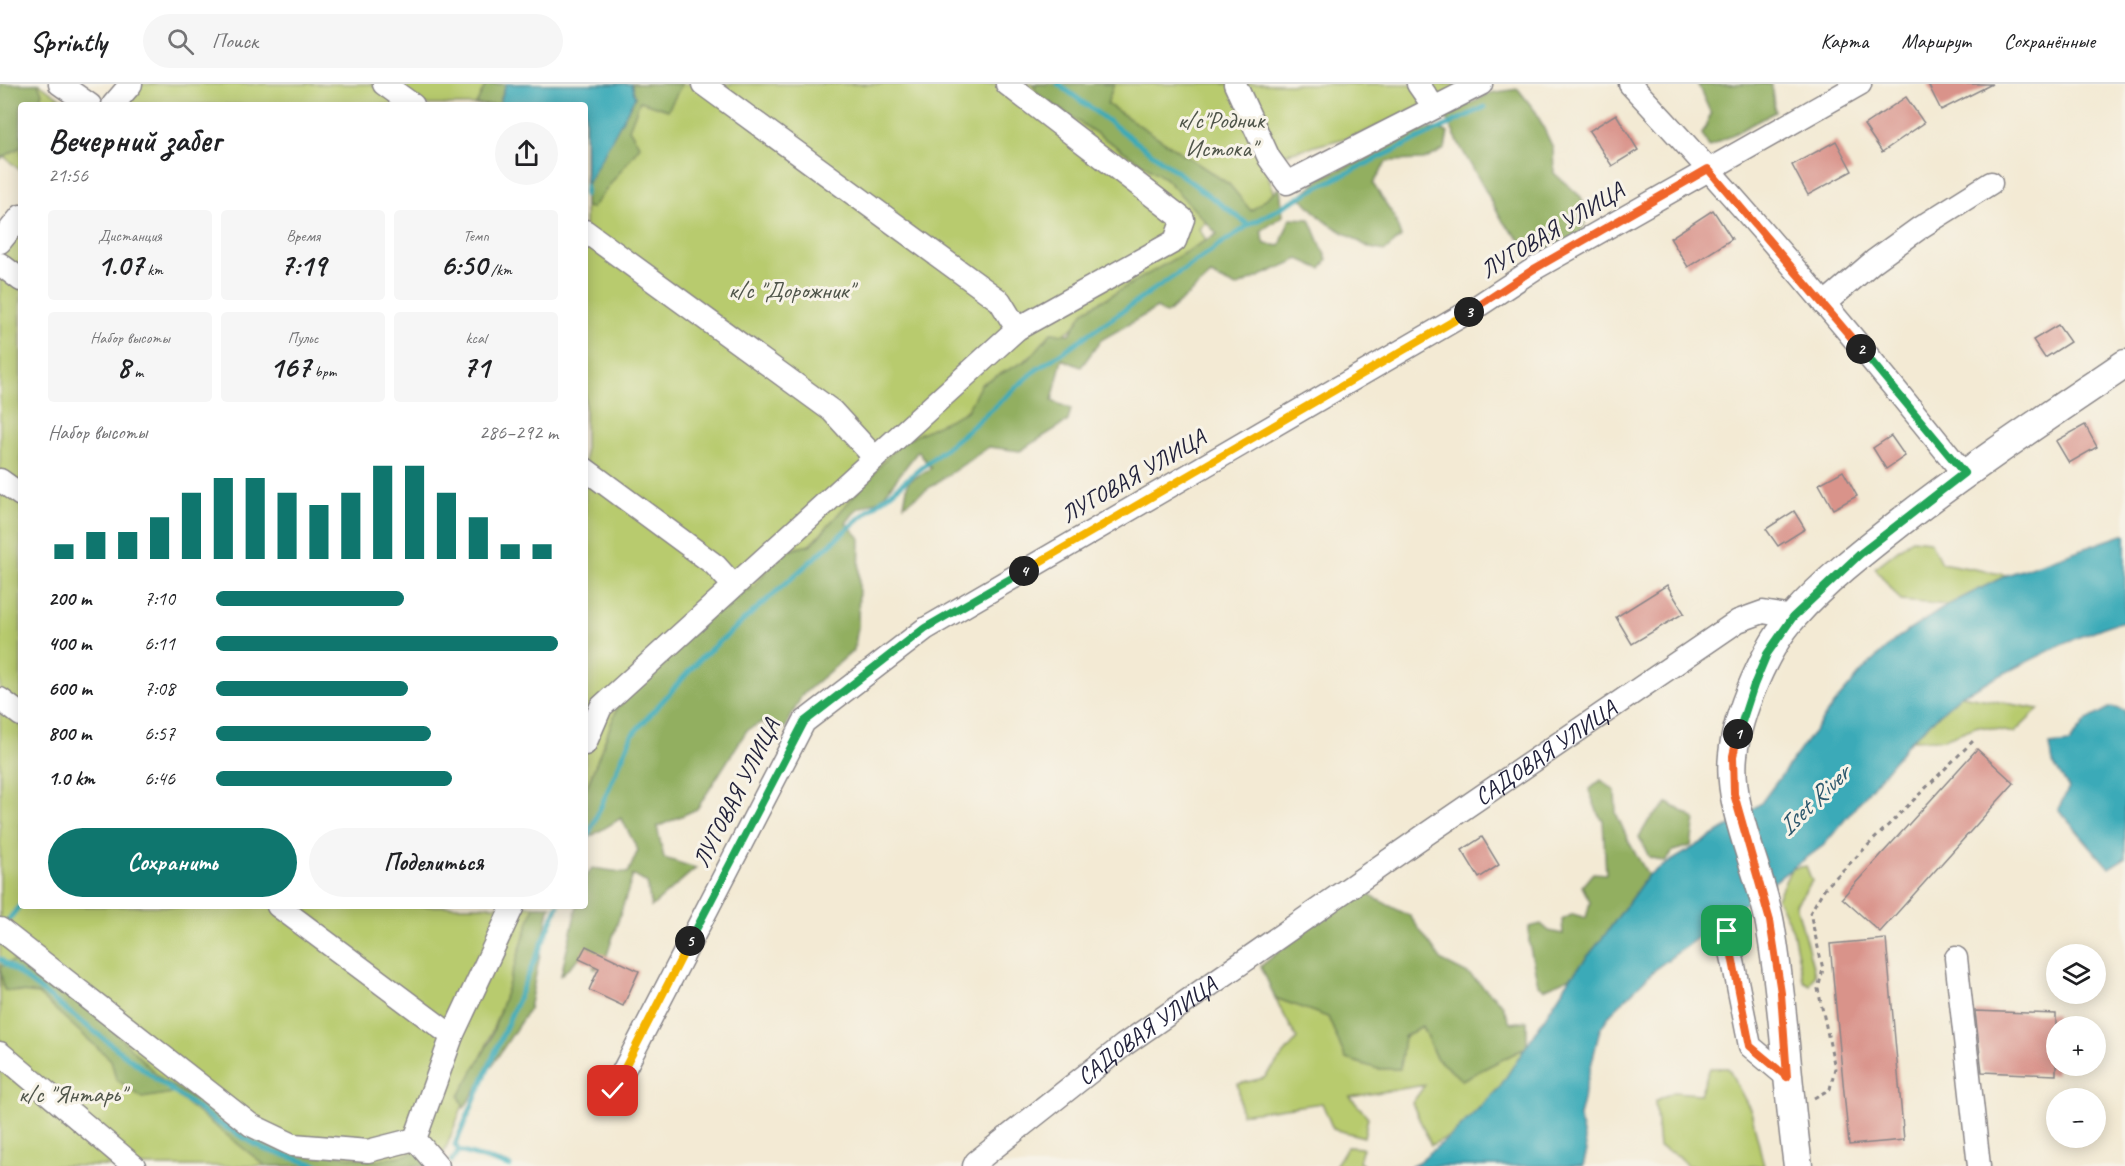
<!DOCTYPE html>
<html lang="ru">
<head>
<meta charset="utf-8">
<style>
	body { margin:0; font-family:Caveat,sans-serif; background:#f6f6f6; color:#202124; height:100vh; display:flex; flex-direction:column; font-size:22px; white-space:nowrap }
	* { box-sizing:border-box; margin:0 }
	p { font-size:20px; color:#757577 }
	.icon { flex:none; width:33px; height:33px; fill:none; stroke:currentColor; stroke-width:2; stroke-linecap:round; stroke-linejoin:round }
	.map { position:relative; flex:1; overflow:hidden }
	.side { position:absolute; left:18px; top:18px; width:570px; height:807px; display:flex; flex-direction:column; background:#fff; border-radius:6px; box-shadow:0 3px 15px #0003 }
	.side>* { flex:none }
	.fabs { position:absolute; left:2046px; top:860px; display:grid; gap:12px }
	.fabs a { display:grid; place-items:center; width:60px; height:60px; border-radius:50%; background:#fff; box-shadow:0 3px 15px #0003; font-size:30px }
	.pin { position:absolute; display:grid; place-items:center; width:51px; height:51px; color:#fff; margin:-26px; border-radius:12px; box-shadow:0 3px 9px #0006 }
	.km { position:absolute; width:30px; height:30px; margin:-15px; border-radius:50%; background:#222; color:#fff; font-size:16px; line-height:30px; text-align:center }
	.round { display:grid; place-items:center; flex:none; width:63px; height:63px; border-radius:32px; background:#f6f6f6 }
	.headline { display:flex; align-items:center; justify-content:space-between; height:102px; padding:0 30px }
	h1 { font-size:33px; font-weight:700; line-height:45px }
	.figures { display:grid; grid-template-columns:repeat(3,1fr); gap:9px; height:102px; padding:6px 30px }
	.figures div { display:grid; align-content:center; border-radius:6px; background:#f6f6f6; text-align:center }
	.figures b { font-size:30px; font-weight:700 }
	.figures small { font-size:16px; font-weight:400 }
	.figures p { font-size:16px }
	.chart { height:168px; padding:12px 30px }
	.chart p { display:flex; justify-content:space-between }
	.chart svg { width:100%; height:108px; margin-top:6px; stroke:#0f766e; stroke-width:6 }
	.primary-button { display:flex; gap:12px; margin-top:auto; padding:12px 30px }
	.primary-button a { flex:1; height:69px; border-radius:36px; background:#0f766e; color:#fff; font-size:24px; font-weight:700; line-height:69px; text-align:center }
	.primary-button a+a { background:#f6f6f6; color:#202124 }
	ul { padding:0 30px; list-style:none; font-size:20px }
	li { display:grid; grid-template-columns:96px 72px 1fr; align-items:center; height:45px }
	li i { height:15px; border-radius:8px; background:#0f766e }
	header { display:flex; align-items:center; gap:36px; box-sizing:border-box; height:84px; padding:0 30px; background:#fff; border-bottom:2px solid #e0e0e0 }
	header strong { font-size:28px }
	nav { display:flex; gap:33px; margin-inline-start:auto; font-size:21px }
	.search { width:420px; height:54px; background:#f6f6f6; display:flex; align-items:center; gap:15px; box-sizing:border-box; padding:0 21px; border-radius:33px; color:#757577; font-size:22px }
	.map>svg:first-child { display:block }
	.green { fill:#b8cb6e; stroke:#6d7654; stroke-width:1.5 }
	.forest { fill:#92af61; stroke:#5a684e; stroke-width:1.5 }
	.water { fill:#3aaab8; stroke:#2e667a; stroke-width:1.5 }
	.lines { fill:none; stroke-linecap:round; stroke-linejoin:round }
	.stream { stroke:#3aaab8; stroke-width:5 }
	.building { fill:#d9938a }
	.minor-casing { stroke:#8a8688; stroke-width:25 }
	.major-casing { stroke:#8a8688; stroke-width:31 }
	.path { stroke:#8a8688; stroke-width:3; stroke-dasharray:4.5 4.5; stroke-linecap:butt }
	.minor { stroke:#fff; stroke-width:22 }
	.major { stroke:#fff; stroke-width:28 }
	.split-1-casing { stroke:#fff; stroke-width:12 }
	.split-2-casing { stroke:#fff; stroke-width:12 }
	.split-3-casing { stroke:#fff; stroke-width:12 }
	.split-4-casing { stroke:#fff; stroke-width:12 }
	.split-5-casing { stroke:#fff; stroke-width:12 }
	.split-6-casing { stroke:#fff; stroke-width:12 }
	.split-1 { stroke:#f0652b; stroke-width:8 }
	.split-2 { stroke:#22a559; stroke-width:8 }
	.split-3 { stroke:#f0652b; stroke-width:8 }
	.split-4 { stroke:#f5b400; stroke-width:8 }
	.split-5 { stroke:#22a559; stroke-width:8 }
	.split-6 { stroke:#f5b400; stroke-width:8 }
	.labels { text-anchor:middle; stroke-width:6; stroke-linejoin:round; paint-order:stroke }
	.park-label { font-size:24px; fill:#4f554a; stroke:#f7f3e8 }
	.street-label { font-size:24px; fill:#22223b; stroke:#f7f3e8 }
	.water-label { font-size:26px; font-style:italic; fill:#2c586d; stroke:#f7f3e8 }
</style>
</head>
<body>
<header>
<strong>Sprintly</strong>
<div class="search"><svg class="icon" aria-label="search" viewBox="0 0 24 24"><circle cx="10" cy="10" r="6"/><path d="M15 15l6 6"/></svg>Поиск</div>
<nav><a>Карта</a><a>Маршрут</a><a>Сохранённые</a></nav>
</header>
<div class="map">
<svg width="2125" height="1082" viewBox="0 0 2125 1082">
	<rect width="100%" height="100%" fill="#f7f3e8"/>
	<filter id="ink" filterUnits="userSpaceOnUse"><feTurbulence type="fractalNoise" baseFrequency=".0167" numOctaves="2"/><feDisplacementMap in="SourceGraphic" scale="12" xChannelSelector="R" yChannelSelector="G"/><feConvolveMatrix kernelMatrix="1 2 1 2 8 2 1 2 1" color-interpolation-filters="sRGB"/></filter>
	<filter id="wash" filterUnits="userSpaceOnUse"><feTurbulence type="fractalNoise" baseFrequency=".008" numOctaves="4" result="noise"/><feDisplacementMap in="SourceGraphic" scale="24" xChannelSelector="R" yChannelSelector="G"/><feGaussianBlur stdDeviation="1.35" result="paint"/><feColorMatrix in="noise" values="0 0 0 0 0 0 0 0 0 0 0 0 0 0 0 0 0 1.4 0 .05"/><feComposite in="paint" operator="in"/></filter>
	<g filter="url(#wash)">
		<rect width="100%" height="100%" fill="#f3ead4"/>
		<path class="green" d="M35,0H40L70,21H21V87L0,69V48Z
			M121,0H1046L1217,126L1199,145L1207,157L1031,271L619,622L585,709V21H103Z
			M1067,0H1467L1361,50L1269,74L1263,79L1276,112L1249,132Z
			M21,123V822H541L439,1082H0V148Z
			M1912,455L1930,457L1941,479L2007,491L1948,521L1901,517L1875,484Z
			M1961,611L2039,625L2014,649L1978,642L1944,655L1911,656Z
			M1806,782L1812,797L1796,820L1815,890L1810,901L1803,897L1793,847L1777,814L1791,785Z
			M1275,914L1328,933L1346,975L1404,953L1422,942L1436,974L1462,995L1527,963L1499,1004L1452,1051L1431,1061L1412,1019L1425,1001L1350,1013L1368,1033L1364,1053L1333,1045L1322,1019L1241,1030L1238,1000L1264,994L1297,955Z
			M1710,984H1728L1751,1027L1764,1082H1687L1679,1072L1659,1063L1655,1017L1673,1008L1700,1010Z
			M1347,1063L1363,1064L1359,1077L1364,1082H1335Z"/>
		<path class="forest" d="M0,0H38L42,9L37,21H21V60L19,64L0,75Z
			M486,0H506L499,21H476Z
			M631,0H682L668,26L640,17L629,45L640,62L592,124L585,123V102L635,13Z
			M1033,0H1114L1107,20L1229,100L1251,127L1280,103L1283,132L1261,147L1265,160L1280,162L1290,134L1310,135L1327,176L1321,185L1299,175L1236,203L1211,191L1166,230L1157,224L1101,256L1081,283L1062,275L1052,317L1071,325L1068,337L1020,367L989,363L904,421L908,398L931,384L918,367L881,415L857,425L846,439L860,454L858,543L854,566L802,611L786,643L769,651L764,637L747,646L697,725L657,743L664,774L696,784L651,823L647,799L633,791L603,883L594,885L590,864L561,891L577,822H585V794L592,784L628,789L638,766L621,734L585,756V708L623,609L728,514L753,504L780,469L812,460L900,359L967,327L981,300L1029,275L1051,249L1070,250L1084,227L1217,150L1166,95L1038,11Z
			M1771,0L1775,28L1709,63L1702,50L1711,30L1698,1Z
			M1518,5L1536,28L1553,64L1554,89L1581,113L1589,132L1577,155L1547,166L1523,159L1504,139L1460,62L1446,33L1490,9Z
			M1439,44L1448,49L1445,65L1424,76L1387,77L1373,100L1394,132L1401,153L1385,167L1370,164L1324,137L1300,112L1322,93L1372,71L1408,47Z
			M1601,696L1615,707L1616,729L1629,758L1648,791L1605,851L1571,893L1544,905L1538,901L1529,859V843L1541,840L1549,847L1563,850L1562,836L1573,830L1586,834L1590,818L1582,802L1593,789L1606,790L1603,736L1598,730L1589,706Z
			M1668,719L1695,735L1691,762L1673,767L1665,778L1649,773L1639,753L1649,736Z
			M1357,805L1410,832L1442,877L1470,891L1502,920L1510,939L1527,937V963L1462,996L1436,974L1422,942L1404,953L1400,985H1378L1346,975L1328,933L1275,914L1261,882Z
			M534,822H551L549,825L529,925L464,1024L459,1012L490,957Z
			M15,876L103,936L163,997L243,1042L310,1068L377,1077L418,1068L430,1082H266L173,1009L142,1014L116,995L111,976L38,910L4,906L0,883Z"/>
		<path class="water" d="M506,0H631L635,13L586,102L585,21H499Z
			M2125,450V537L2109,541L2069,557L1961,611L1911,656L1824,761L1658,883L1611,929L1600,945L1579,1032L1587,1067L1583,1082H1410L1418,1078L1452,1051L1499,1004L1571,893L1605,851L1648,791L1724,745L1761,719L1834,620L1864,585L1897,554L1948,521L2007,491Z
			M2111,623L2125,626V774L2109,784L2058,725L2069,704L2053,679L2050,661L2069,659L2087,636Z"/>
		<g class="lines">
			<path class="stream" d="M1058,0L1249,141
				M585,111L586,102
				M585,759L632,651L701,574L861,433L968,346L1036,286L1249,141L1318,103L1485,23
				M6,839L21,820
				M0,875L160,998L218,1039L264,1065L320,1082
				M452,1077L459,1067
				M510,1082L459,1067L455,1061L558,822"/>
		</g>
		<g id="blocks">
			<path class="building" d="M1928,0H1992L1941,26Z
				M1906,13L1924,39L1882,68L1864,41Z
				M1616,30L1638,66L1612,82L1589,47Z
				M1836,57L1852,87L1808,111L1792,81Z
				M1713,126L1732,155L1688,183L1670,154Z
				M2058,241L2070,258L2045,274L2033,256Z
				M2085,341L2097,363L2069,379L2056,357Z
				M1891,352L1905,372L1886,385L1873,364Z
				M1843,387L1857,412L1833,425L1819,400Z
				M1794,427L1805,445L1778,462L1766,445Z
				M1667,501L1684,529L1632,560L1616,533Z
				M1977,665L2014,699L1880,848L1842,814Z
				M1482,753L1499,781L1479,794L1462,766Z
				M1886,855L1904,1056L1849,1061L1830,860Z
				M586,862L639,887L623,922L589,906L599,884L579,875Z
				M1975,927L2056,930V991L1982,988Z"/>
		</g>
	</g>
	<g filter="url(#ink)">
		<use href="#blocks" fill-opacity="0" stroke="#8a8688" stroke-width="1.5"/>
		<g class="lines">
			<defs>
				<g id="minor">
					<path d="M60,0L90,21"/>
					<path d="M384,0L413,21"/>
					<path d="M703,0L1000,217L1017,245"/>
					<path d="M1235,0L1269,74L1287,99L1481,0"/>
					<path d="M1418,0L1434,23"/>
					<path d="M1630,0C1747,124 1857,256 1963,389"/>
					<path d="M113,21L131,0"/>
					<path d="M585,147L832,327L875,374"/>
					<path d="M0,158L21,132"/>
					<path d="M0,180L21,196"/>
					<path d="M1824,220L1874,177L1921,143L1991,99"/>
					<path d="M585,385L715,481L734,502"/>
					<path d="M0,396L21,411"/>
					<path d="M0,615L21,631"/>
					<path d="M585,660L601,623L1017,245L1175,157L1183,135L1007,0"/>
					<path d="M278,822L452,952"/>
					<path d="M0,845L251,1041L293,1061L368,1067L415,1055"/>
					<path d="M1727,847L1750,962L1787,993"/>
					<path d="M1956,874L1979,1082"/>
					<path d="M0,969L134,1082"/>
					<path d="M613,1007L804,638L925,545L1475,224L1534,185L1860,0"/>
					<path d="M438,1082L415,1055L452,952L513,822"/>
					<path id="s1" d="M974,1082L976,1078L1124,961L1425,751L1738,537L1763,528L1793,533"/>
				</g>
				<path id="major" d="M1798,1082C1787,1002 1784,920 1770,840C1761,787 1727,725 1733,671C1737,630 1766,562 1794,532C1825,497 1865,466 1902,437C1974,381 2050,331 2125,280"/>
			</defs>
			<use href="#minor" class="minor-casing"/>
			<use href="#major" class="major-casing"/>
			<path class="path" d="M1814,1014L1830,1005L1835,984L1818,905L1823,885L1810,829L1824,805L1975,655"/>
			<use href="#minor" class="minor"/>
			<use href="#major" class="major"/>
		</g>
	</g>
	<g class="lines" filter="url(#ink)">
		<defs>
			<path id="split-1" d="M1727,847L1750,962L1787,993L1781,909L1770,837L1734,710L1733,672L1738,650"/>
			<path id="split-2" d="M1738,650L1754,601L1767,570L1793,533L1860,470L1964,389L1861,265"/>
			<path id="split-3" d="M1469,228L1534,185L1708,85L1861,265"/>
			<path id="split-4" d="M1024,487L1469,228"/>
			<path id="split-5" d="M690,857L804,638L925,544L1024,487"/>
			<path id="split-6" d="M613,1007L690,857"/>
		</defs>
		<use href="#split-1" class="split-1-casing"/>
		<use href="#split-2" class="split-2-casing"/>
		<use href="#split-3" class="split-3-casing"/>
		<use href="#split-4" class="split-4-casing"/>
		<use href="#split-5" class="split-5-casing"/>
		<use href="#split-6" class="split-6-casing"/>
		<use href="#split-1" class="split-1"/>
		<use href="#split-2" class="split-2"/>
		<use href="#split-3" class="split-3"/>
		<use href="#split-4" class="split-4"/>
		<use href="#split-5" class="split-5"/>
		<use href="#split-6" class="split-6"/>
	</g>
	<g class="labels">
		<g class="park-label">
			<text x="1221" y="44">к/с"Родник<tspan x="1221" dy="28">Истока"</tspan></text>
			<text x="791" y="214">к/с "Дорожник"</text>
			<text x="72" y="1018">к/с "Янтарь"</text>
		</g>
		<g class="street-label">
			<text transform="translate(1552 146) rotate(-31)" y="8">ЛУГОВАЯ УЛИЦА</text>
			<text transform="translate(1133 392) rotate(-30)" y="8">ЛУГОВАЯ УЛИЦА</text>
			<text dy="8" stroke="none"><textPath href="#s1" startOffset="706">САДОВАЯ УЛИЦА</textPath></text>
			<text transform="translate(736 709) rotate(-63)" y="8">ЛУГОВАЯ УЛИЦА</text>
			<text dy="8" stroke="none"><textPath href="#s1" startOffset="220">САДОВАЯ УЛИЦА</textPath></text>
		</g>
		<g class="water-label">
			<text transform="translate(1813 716) rotate(-44)" y="9">Iset River</text>
		</g>
	</g>
</svg>
<div class="fabs">
<a><svg class="icon" aria-label="layers" viewBox="0 0 24 24"><path d="M12 4l9 5-9 5-9-5zM3 14l9 5 9-5"/></svg></a>
<a>+</a>
<a>−</a>
</div>
<div class="pin" style="left:1727px;top:847px;background:#1e9e55"><svg class="icon" aria-label="arrive" viewBox="0 0 24 24"><path d="M6 21V4h12l-3 4 3 4H6"/></svg></div>
<div class="pin" style="left:613px;top:1007px;background:#d93025"><svg class="icon" aria-label="check" viewBox="0 0 24 24"><path d="M5 12l5 5 9-10"/></svg></div>
<b class="km" style="left:1738px;top:650px">1</b>
<b class="km" style="left:1861px;top:265px">2</b>
<b class="km" style="left:1469px;top:228px">3</b>
<b class="km" style="left:1024px;top:487px">4</b>
<b class="km" style="left:690px;top:857px">5</b>
<section class="side">
<div class="headline"><div><h1>Вечерний забег</h1><p>21:56</p></div><a class="round"><svg class="icon" aria-label="share" viewBox="0 0 24 24"><path d="M12 15V3M7 8l5-5 5 5M5 13v7h14v-7"/></svg></a></div>
<div class="figures">
<div><p>Дистанция</p><b>1.07<small> km</small></b></div>
<div><p>Время</p><b>7:19</b></div>
<div><p>Темп</p><b>6:50<small> /km</small></b></div>
</div>
<div class="figures">
<div><p>Набор высоты</p><b>8<small> m</small></b></div>
<div><p>Пульс</p><b>167<small> bpm</small></b></div>
<div><p>kcal</p><b>71</b></div>
</div>
<div class="chart"><p><span>Набор высоты</span>286–292 m</p>
<svg viewBox="0 0 160 44" preserveAspectRatio="none"><path d="M5 44V38M15 44V33M25 44V33M35 44V27M45 44V17M55 44V11M65 44V11M75 44V17M85 44V22M95 44V17M105 44V6M115 44V6M125 44V17M135 44V27M145 44V38M155 44V38"/></svg>
</div>
<ul>
<li><b>200 m</b>7:10<i style="width:55%"></i></li>
<li><b>400 m</b>6:11<i style="width:100%"></i></li>
<li><b>600 m</b>7:08<i style="width:56%"></i></li>
<li><b>800 m</b>6:57<i style="width:63%"></i></li>
<li><b>1.0 km</b>6:46<i style="width:69%"></i></li>
</ul>
<div class="primary-button"><a>Сохранить</a><a>Поделиться</a></div>
</section>
</div>
</body>
</html>
